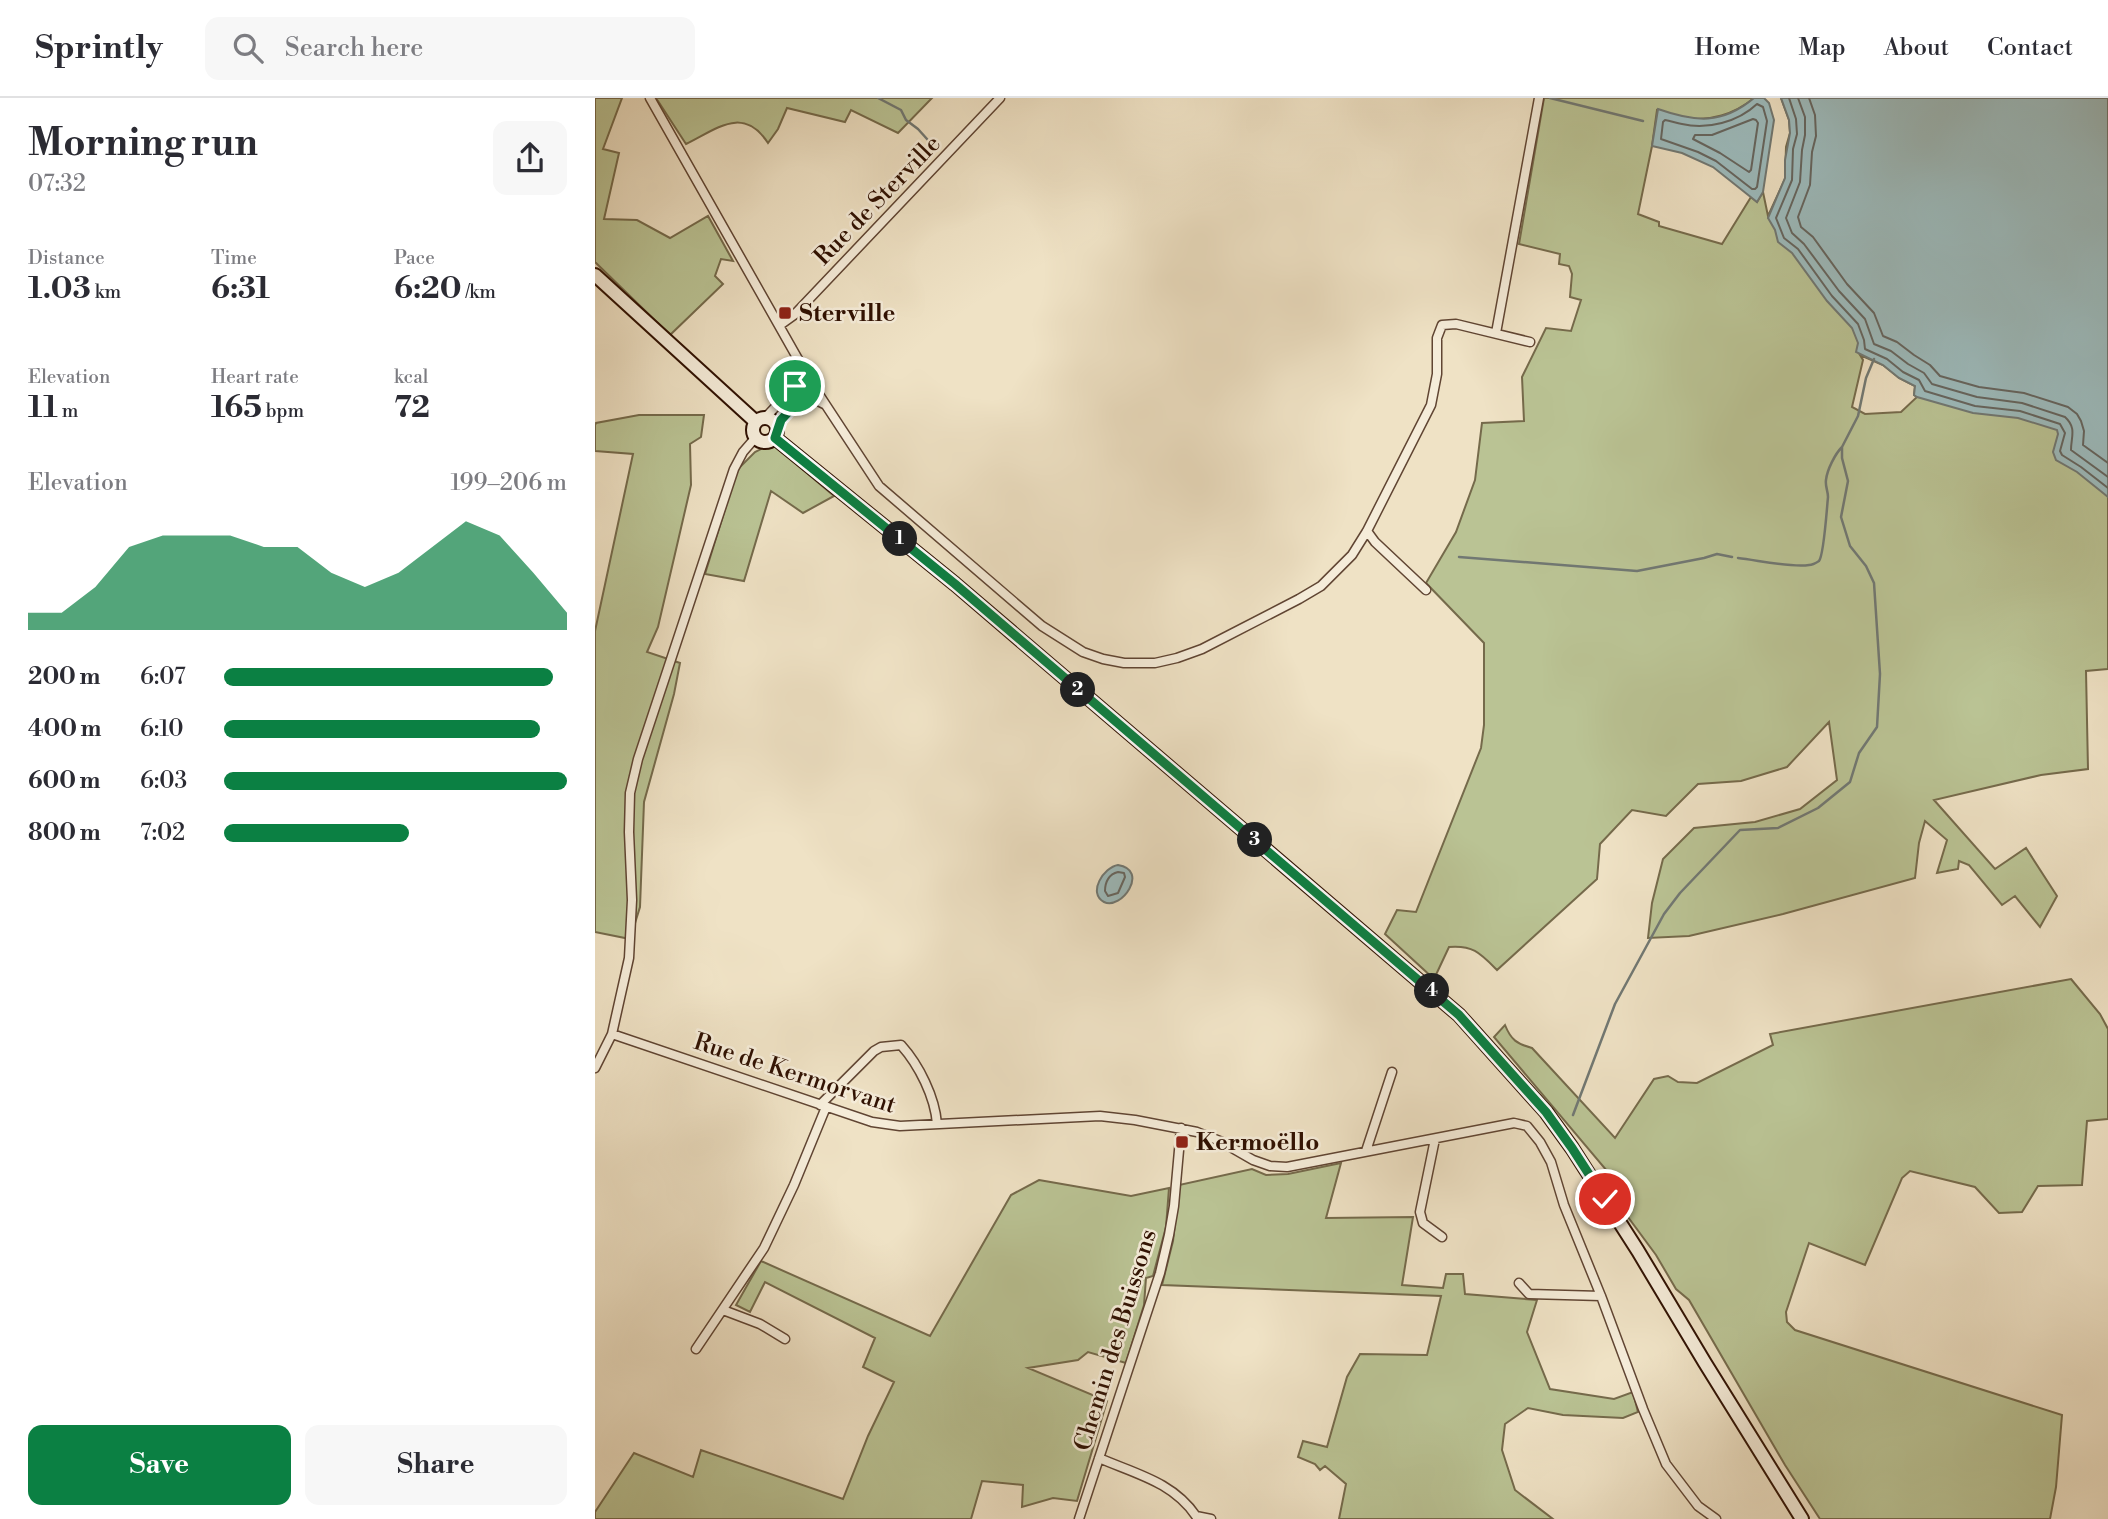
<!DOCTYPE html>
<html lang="en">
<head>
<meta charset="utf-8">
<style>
	body { margin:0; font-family:"Libre Bodoni",serif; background:#f7f7f7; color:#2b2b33; height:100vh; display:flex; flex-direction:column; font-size:26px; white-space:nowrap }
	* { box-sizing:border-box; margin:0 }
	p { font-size:23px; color:#7c7c81 }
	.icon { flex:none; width:38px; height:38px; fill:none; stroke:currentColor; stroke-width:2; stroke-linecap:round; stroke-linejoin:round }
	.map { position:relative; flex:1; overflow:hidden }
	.side { display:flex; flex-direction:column; background:#fff; width:595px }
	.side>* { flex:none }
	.pin { position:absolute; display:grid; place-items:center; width:60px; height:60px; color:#fff; margin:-30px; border:4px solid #fff; border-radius:50%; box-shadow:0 2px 7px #0007 }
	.km { position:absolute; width:35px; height:35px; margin:-18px; border-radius:50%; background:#222; color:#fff; font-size:19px; line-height:35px; text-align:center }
	.round { display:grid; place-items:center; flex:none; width:74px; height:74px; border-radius:14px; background:#f7f7f7 }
	.overview { display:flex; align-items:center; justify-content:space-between; height:119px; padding:0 28px }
	h1 { font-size:38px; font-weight:700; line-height:52px }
	.stats { display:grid; grid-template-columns:repeat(3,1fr); gap:10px; height:119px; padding:7px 28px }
	.stats div { display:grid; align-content:center }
	.stats b { font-size:30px; font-weight:700 }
	.stats small { font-size:19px; font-weight:400 }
	.stats p { font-size:19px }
	.chart { height:196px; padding:14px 28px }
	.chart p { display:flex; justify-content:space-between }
	.chart svg { width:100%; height:126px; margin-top:7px; fill:#0b8043; opacity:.7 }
	.action { display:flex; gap:14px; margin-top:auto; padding:14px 28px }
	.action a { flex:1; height:80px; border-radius:14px; background:#0b8043; color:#fff; font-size:28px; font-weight:700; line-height:80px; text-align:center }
	.action a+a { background:#f7f7f7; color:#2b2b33 }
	ul { padding:0 28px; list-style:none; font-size:23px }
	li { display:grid; grid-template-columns:112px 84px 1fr; align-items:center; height:52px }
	li i { height:18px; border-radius:9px; background:#0b8043 }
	header { display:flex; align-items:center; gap:42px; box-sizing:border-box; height:98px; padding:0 35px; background:#fff; border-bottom:2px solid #e1e1e2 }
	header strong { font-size:33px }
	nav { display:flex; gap:38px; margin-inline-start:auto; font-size:24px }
	.search { width:490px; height:63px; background:#f7f7f7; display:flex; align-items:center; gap:18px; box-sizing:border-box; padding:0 24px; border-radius:14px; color:#7c7c81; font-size:26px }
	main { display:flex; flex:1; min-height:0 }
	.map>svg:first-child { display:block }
	.green { fill:#bac394; stroke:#756a4b; stroke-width:2; fill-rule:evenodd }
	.water { fill:#9dbcbe; stroke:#717873; stroke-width:2 }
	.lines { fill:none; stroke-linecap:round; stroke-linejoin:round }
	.shore { stroke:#666660; stroke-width:2 }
	.stream { stroke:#717873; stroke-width:2.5 }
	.street-casing { stroke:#604533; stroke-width:11 }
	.secondary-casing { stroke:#301102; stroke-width:16 }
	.street { stroke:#f5ecd9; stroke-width:8 }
	.secondary { stroke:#f5ecd9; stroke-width:12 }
	.route-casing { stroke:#fff; stroke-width:14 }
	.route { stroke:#0b8043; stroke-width:9 }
	.poi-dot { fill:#8f2418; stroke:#f5ecd9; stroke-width:2.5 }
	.labels { text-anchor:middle; stroke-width:5; stroke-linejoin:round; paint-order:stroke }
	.street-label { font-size:24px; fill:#301102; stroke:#f5ecd9 }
	.poi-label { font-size:24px; font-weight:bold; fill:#301102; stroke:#f5ecd9; text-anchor:start }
</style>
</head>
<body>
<header>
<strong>Sprintly</strong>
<div class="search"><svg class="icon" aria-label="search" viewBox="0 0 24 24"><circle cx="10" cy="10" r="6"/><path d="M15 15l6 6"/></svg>Search here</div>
<nav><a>Home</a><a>Map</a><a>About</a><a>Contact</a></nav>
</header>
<main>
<section class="side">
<div class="overview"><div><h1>Morning run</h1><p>07:32</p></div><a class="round"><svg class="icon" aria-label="share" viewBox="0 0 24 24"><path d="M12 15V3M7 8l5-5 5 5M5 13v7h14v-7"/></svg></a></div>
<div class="stats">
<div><p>Distance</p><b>1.03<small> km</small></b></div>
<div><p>Time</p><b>6:31</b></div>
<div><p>Pace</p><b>6:20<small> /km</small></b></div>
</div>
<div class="stats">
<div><p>Elevation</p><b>11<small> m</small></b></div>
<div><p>Heart rate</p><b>165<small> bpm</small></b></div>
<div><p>kcal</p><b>72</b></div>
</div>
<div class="chart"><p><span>Elevation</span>199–206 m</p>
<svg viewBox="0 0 160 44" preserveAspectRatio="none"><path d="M0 44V38L10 38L20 29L30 15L40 11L50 11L60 11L70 15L80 15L90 24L100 29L110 24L120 15L130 6L140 11L150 24L160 38V44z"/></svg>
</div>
<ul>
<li><b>200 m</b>6:07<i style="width:96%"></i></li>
<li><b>400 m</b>6:10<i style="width:92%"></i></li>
<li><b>600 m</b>6:03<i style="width:100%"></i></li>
<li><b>800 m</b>7:02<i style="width:54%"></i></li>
</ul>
<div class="action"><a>Save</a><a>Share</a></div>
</section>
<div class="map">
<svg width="1513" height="1421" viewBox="0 0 1513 1421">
	<rect width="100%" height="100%" fill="#efe2c5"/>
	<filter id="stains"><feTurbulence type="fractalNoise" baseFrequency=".00286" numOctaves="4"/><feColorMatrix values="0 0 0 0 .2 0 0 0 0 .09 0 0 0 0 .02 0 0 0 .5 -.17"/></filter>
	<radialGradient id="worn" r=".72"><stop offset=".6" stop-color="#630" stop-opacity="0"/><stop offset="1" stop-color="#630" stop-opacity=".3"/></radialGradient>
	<path class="green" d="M0,0H27L8,51L24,55L9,121L42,122L75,140L113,118L138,163L126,161L120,178L128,186L75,237L0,164Z
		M61,0H337L303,35L256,12L250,24L192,10L183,31L173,45C148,7 122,31 91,46Z
		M949,0H1159C1140,16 1114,24 1090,20C1081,18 1071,14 1062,12L1057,48L1043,116L1064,124V128L1127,146L1156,99L1162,104L1168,94L1173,118L1190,81L1191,49L1195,35L1194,22L1186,0H1513V571L1491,573L1493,671L1446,677L1339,702L1400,771L1431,750L1462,798L1445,829L1420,798L1407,807L1374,767L1364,763L1363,771L1342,775L1352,742L1330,723L1324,745L1320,780L1188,816L1094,838L1053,840L1057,805L1068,761L1099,730L1160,724L1205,711L1242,682L1234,624L1192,669L1146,683L1103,686L1071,718L1037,712L1005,746L1002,781L902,872C885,855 878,847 854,849L839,881L790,836L802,812L821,814L886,650L889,627V545L831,485L861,434L880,382L887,325L929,323L927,279L951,230L976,233L986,202L975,199L977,176L974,168L964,166L965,156L924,146ZM1265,257L1288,267L1304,280L1320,288L1319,297L1322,299L1306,314L1270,316L1257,309L1268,262Z
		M44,317H109L106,339L95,346L96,387L63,529L52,554L85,565L79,596L49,704L45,809L35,841L0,834V533L38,356L0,353V327L1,325Z
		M172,348H180L239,398L208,415L176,393L149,483L110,476L142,372L160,354Z
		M1476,881L1505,916L1513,931V1021L1492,1023L1487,1087L1443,1088L1427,1114L1404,1115L1380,1089L1315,1073L1307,1080L1270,1167L1214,1145L1191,1214L1192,1224L1200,1232L1467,1317L1461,1389L1455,1421H1225L1190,1367L1094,1202L1081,1191L1061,1157L1033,1119L1018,1080L899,939L910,927C916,942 922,946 937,950L1020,1040L1059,981L1073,978L1083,984L1102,985L1178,947L1175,936Z
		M746,1065L731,1120L818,1119L807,1187L848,1190L851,1176H868L870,1196L942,1202L932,1234L955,1291L1019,1301L1038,1294L1043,1314L1028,1320L968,1317L933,1310L910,1326L907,1352L920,1392L958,1421H744L751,1386L730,1368L725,1372L720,1366L703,1359L708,1343L732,1349L752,1279L765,1256L832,1257L846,1198L567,1187L578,1143L584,1087L657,1071L671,1077L693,1076Z
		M444,1082L536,1098L574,1090L571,1129L558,1178L551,1180L549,1207L531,1265L493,1254L483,1262L433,1270L512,1303L482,1403L458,1400L427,1409L428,1387L387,1383L376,1421H0V1414L39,1355L98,1379L106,1352L248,1401L273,1338L299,1284L268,1269L280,1240L170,1184L155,1214L141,1207L166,1163L335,1238L416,1097Z"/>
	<path class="water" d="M1159,0H1169L1174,5L1179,22L1168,94L1162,104L1118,69L1087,55L1057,48L1063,11C1100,24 1127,27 1159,0Z
		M1186,0H1513V399L1482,374L1461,362L1458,354L1463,336L1462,332L1423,320L1378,315L1322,299L1319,297L1320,288L1304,280L1288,267L1261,254L1263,245L1257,230L1232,203L1197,155L1183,144L1180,132L1173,120L1190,80V62L1195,35L1194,22Z
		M523,767C555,772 526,813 509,804C492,795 509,769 523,767Z"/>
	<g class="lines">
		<path class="shore" d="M1194,0L1201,21L1202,36L1198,51L1197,82L1181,120L1189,140L1203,151L1237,198L1263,226L1269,242L1270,251L1292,261L1308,274L1324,282L1330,293L1380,308L1425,313L1465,326L1470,335L1465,353L1467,357L1486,369L1513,390
			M1203,0L1210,19V37L1207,52L1205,84L1191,120L1197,135L1209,146L1244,193L1270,221L1279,246L1296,253L1313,266L1329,275L1337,286L1382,299L1427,305L1470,319C1482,330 1476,339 1476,352L1513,379
			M1214,0L1220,17L1221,38L1217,54L1215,87L1203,119L1206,129L1218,139L1252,186L1279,215L1288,238L1302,244L1319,257L1335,267L1345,278L1384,289L1429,295L1473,309L1482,316L1486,323L1489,333L1488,347L1513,365
			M1162,6L1168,9L1172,23L1162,89L1160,91H1157L1121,63L1103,54L1066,41L1068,24L1070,22C1076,23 1081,25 1087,26C1112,32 1143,24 1162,6Z
			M1158,21L1161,22L1163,25L1156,72L1154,74L1125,55L1098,41L1100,37H1117Z
			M523,774L529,775L530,779L523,795L513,798L510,793C510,784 514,776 523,774Z"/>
		<path class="stream" d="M283,0L306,12L311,22L323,31L341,51
			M955,0L1048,23
			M864,459L1042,473L1109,460L1122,456L1137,459
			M1143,460C1162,462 1196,470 1214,467C1217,467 1221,465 1224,463C1229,457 1232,408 1233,399C1233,393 1230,388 1231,382C1232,372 1240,356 1247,349
			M978,1017L1020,906L1069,816L1085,795L1145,732L1183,730L1223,710L1255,684L1264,655L1282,629L1285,576L1279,485L1271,468L1255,448L1246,419L1253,383L1247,360V349L1263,318L1271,280L1279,261"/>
		<defs>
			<path id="street" d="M55,0L208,270C215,304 197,303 182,329
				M185,227L199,217L405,0
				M901,235L944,0
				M200,288L216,289L221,292L284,388L447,528L488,554L508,561L529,565H560L582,560L607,551L704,501L726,488L757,457L772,433L836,307L842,276V240L847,227L861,226L935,244
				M207,299L213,298L229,306
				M170,320L200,288L202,261
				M772,433L780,444L831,492
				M17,936L277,1024L305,1028L505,1018L540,1022L602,1034L625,1043L658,1062L675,1068L692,1069L919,1025L932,1028L945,1044L956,1064L969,1107L1006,1198L1048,1311L1071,1366L1103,1408L1121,1421
				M0,970L17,936L34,860L37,802L34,734L35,695L43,661L139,371L148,354L161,339
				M225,1007L279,953L286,949L306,947C324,967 340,999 342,1026
				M840,1041L825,1114L828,1125L847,1139
				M771,1053L797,974
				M924,1185L934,1196L1006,1198
				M128,1212L165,1226L190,1241
				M101,1251L169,1150L199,1087L231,1009
				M504,1360C541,1376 578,1384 601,1418L616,1421
				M484,1421L565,1175L574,1137L579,1108L586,1030"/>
			<path id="secondary" d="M0,177L161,324
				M158 332a12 12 0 1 1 24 0a12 12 0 1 1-24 0Z
				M180,340L360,486L864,917L951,1014L977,1050L1043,1153L1110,1265L1207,1421"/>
		</defs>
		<use href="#street" class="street-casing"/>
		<use href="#secondary" class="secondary-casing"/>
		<use href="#street" class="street"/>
		<use href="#secondary" class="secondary"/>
	</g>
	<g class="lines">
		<defs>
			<path id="route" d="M200,288H210L207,299L186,322L180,340L360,486L864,917L951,1014L977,1050L1010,1101"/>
		</defs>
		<use href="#route" class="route-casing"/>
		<use href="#route" class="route"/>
	</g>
	<g class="poi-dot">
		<rect x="183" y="208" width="14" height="14" rx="3.5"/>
		<rect x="580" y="1037" width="14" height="14" rx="3.5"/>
	</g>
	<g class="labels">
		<g class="street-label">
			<text transform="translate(282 102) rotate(-46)" y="8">Rue de Sterville</text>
			<text transform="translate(200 975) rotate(18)" y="8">Rue de Kermorvant</text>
			<text transform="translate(520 1242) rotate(-73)" y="8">Chemin des Buissons</text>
		</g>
		<g class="poi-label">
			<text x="204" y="223">Sterville</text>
			<text x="601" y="1052">Kermoëllo</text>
		</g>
	</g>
	<rect width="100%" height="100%" filter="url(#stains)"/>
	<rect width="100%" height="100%" fill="url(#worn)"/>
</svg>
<div class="pin" style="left:200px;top:288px;background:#1e9e55"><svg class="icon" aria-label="arrive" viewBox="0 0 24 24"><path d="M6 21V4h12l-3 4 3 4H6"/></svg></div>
<div class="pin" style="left:1010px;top:1101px;background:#d93025"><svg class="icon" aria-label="check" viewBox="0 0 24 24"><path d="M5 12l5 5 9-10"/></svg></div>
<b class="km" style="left:305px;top:441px">1</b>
<b class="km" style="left:483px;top:592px">2</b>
<b class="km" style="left:660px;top:742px">3</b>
<b class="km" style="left:837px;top:893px">4</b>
</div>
</main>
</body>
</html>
